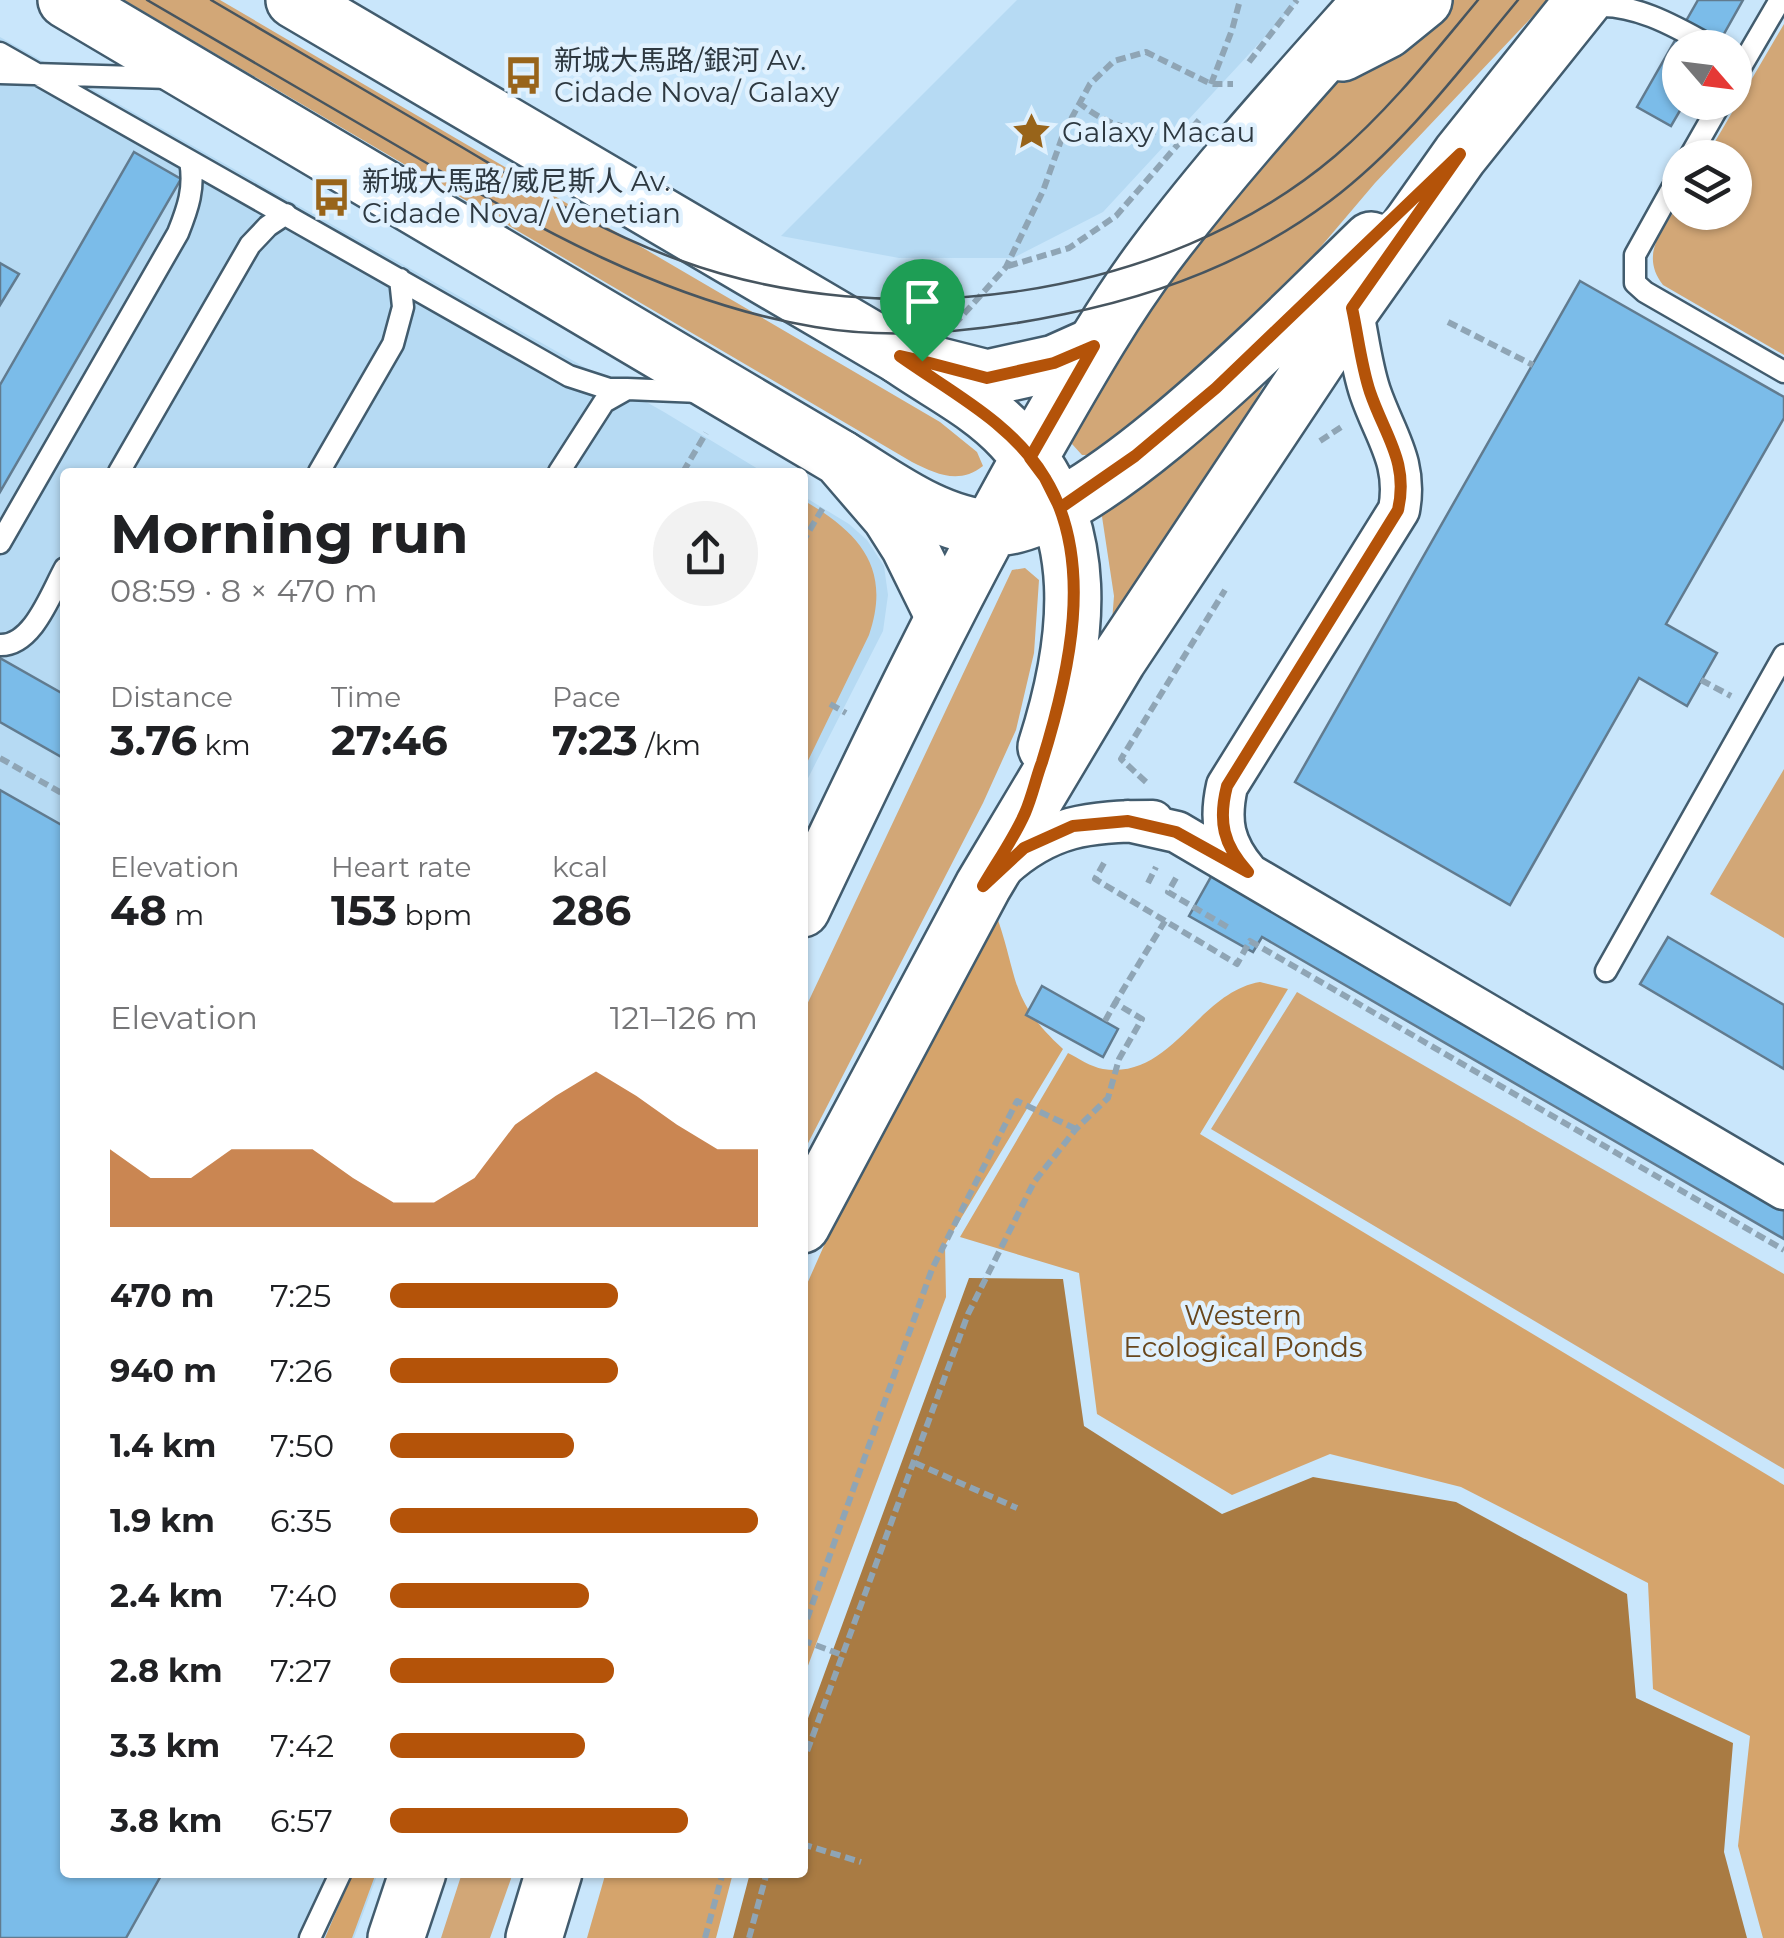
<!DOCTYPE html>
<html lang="en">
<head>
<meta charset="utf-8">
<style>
	body { margin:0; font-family:Montserrat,"Noto Sans SC",sans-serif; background:#f2f2f2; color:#202124; height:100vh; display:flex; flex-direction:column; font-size:38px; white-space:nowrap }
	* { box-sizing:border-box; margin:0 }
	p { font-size:32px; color:#757577 }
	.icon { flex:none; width:55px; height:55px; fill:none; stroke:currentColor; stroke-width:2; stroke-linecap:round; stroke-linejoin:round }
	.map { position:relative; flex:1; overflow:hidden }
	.drawer { position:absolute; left:60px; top:468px; width:748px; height:1410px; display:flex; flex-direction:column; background:#fff; border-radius:10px; box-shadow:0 2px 8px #0004 }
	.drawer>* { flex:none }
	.needle { width:65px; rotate:118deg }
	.fabs { position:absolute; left:1662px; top:30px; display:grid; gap:20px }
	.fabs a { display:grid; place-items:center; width:90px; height:90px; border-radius:50%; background:#fff; box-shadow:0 2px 8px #0004; font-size:50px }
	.pin { position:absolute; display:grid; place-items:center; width:85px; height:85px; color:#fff; margin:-102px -42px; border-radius:50% 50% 50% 0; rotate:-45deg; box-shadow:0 0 10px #0007 }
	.pin .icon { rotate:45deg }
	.round { display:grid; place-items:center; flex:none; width:105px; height:105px; border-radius:52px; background:#f2f2f2 }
	.head { display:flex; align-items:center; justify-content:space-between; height:170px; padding:0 50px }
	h1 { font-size:55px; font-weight:700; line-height:75px }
	.stats { display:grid; grid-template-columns:repeat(3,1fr); gap:15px; height:170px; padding:10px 50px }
	.stats div { display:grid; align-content:center }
	.stats b { font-size:42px; font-weight:700 }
	.stats small { font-size:28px; font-weight:400 }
	.stats p { font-size:28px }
	.chart { height:280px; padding:20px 50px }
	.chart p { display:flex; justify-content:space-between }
	.chart svg { width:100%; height:180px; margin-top:10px; fill:#b45309; opacity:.7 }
	ul { padding:0 50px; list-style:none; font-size:32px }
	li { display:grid; grid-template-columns:160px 120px 1fr; align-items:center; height:75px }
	li i { height:25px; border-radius:12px; background:#b45309 }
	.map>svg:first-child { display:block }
	.built { fill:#b6daf3 }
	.green { fill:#d2a777 }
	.forest { fill:#d5a46c }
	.water { fill:#a97b43 }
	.building { fill:#7bbce9; stroke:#617b8f; stroke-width:2.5 }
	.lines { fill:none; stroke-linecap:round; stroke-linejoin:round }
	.lane-casing { stroke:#425c6e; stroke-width:25 }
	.street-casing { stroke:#425c6e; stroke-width:45 }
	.secondary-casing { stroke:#425c6e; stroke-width:60 }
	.primary-casing { stroke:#425c6e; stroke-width:60 }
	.path { stroke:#8fa5b5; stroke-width:6; stroke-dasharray:10 5; stroke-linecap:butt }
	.lane { stroke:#fff; stroke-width:20 }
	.street { stroke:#fff; stroke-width:40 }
	.secondary { stroke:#fff; stroke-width:55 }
	.primary { stroke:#fff; stroke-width:55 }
	.tram { stroke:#47555f; stroke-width:2.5 }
	.route-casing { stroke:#fff; stroke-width:20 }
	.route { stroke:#b45309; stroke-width:12 }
	.labels { text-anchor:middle; stroke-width:9; stroke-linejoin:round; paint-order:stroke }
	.poi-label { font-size:28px; fill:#2d3840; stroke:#e0f1fe; text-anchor:start }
	.park-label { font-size:28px; fill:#68461c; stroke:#e0f1fe }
</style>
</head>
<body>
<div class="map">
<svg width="1784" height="1938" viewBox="0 0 1784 1938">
	<rect width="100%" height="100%" fill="#c9e6fb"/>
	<path class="built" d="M1017,0H1299L1103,212L1013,258H899L781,236Z
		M0,37L664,412L763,472H65V1872L378,1873L354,1938H0Z
		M803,496L849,524L867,540L884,566L888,595L883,631L803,788Z"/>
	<path class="green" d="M124,0H220L940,422L977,452L983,466C959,485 936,474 912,462Z
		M1444,0H1548L1375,183L1257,322L1098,455H1082L1072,444L1075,431L1131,324L1300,103Z
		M1784,24V355L1663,285C1639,254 1663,230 1680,202V212H1735V158L1706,157Z
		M1266,381L1193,511L1110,647L1114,596L1101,510Z
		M803,500C859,532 892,568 869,635L803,771Z
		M1025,568L1039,580L1034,653L1016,730L983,803L803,1153V1013L1012,570Z
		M1784,769V938L1710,894Z
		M1297,992L1784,1274V1469L1211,1129Z
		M462,1873H513L490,1938H441Z"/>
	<path class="forest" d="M998,920C1019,982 1010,1000 1063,1049L945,1245L946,1297L803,1679V1293L834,1223Z
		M1260,982L1288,989L1200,1134L1784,1485V1938H1763L1738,1846L1750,1736L1653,1689L1648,1583L1461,1487L1330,1454L1232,1495L1097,1414L1079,1273L960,1237L1068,1053C1078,1058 1091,1067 1103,1069C1172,1080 1198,992 1260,982Z
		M353,1872L376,1873L352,1938H325Z
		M606,1872L733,1873L716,1938H587Z"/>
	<path class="water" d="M969,1278L1063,1279L1084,1426L1222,1514L1313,1477L1456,1502L1627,1594L1636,1698L1733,1743L1724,1852L1747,1938H733L750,1873L802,1872L803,1732Z"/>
	<path class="building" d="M1698,0H1743L1716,48H1680V102H1685L1671,126L1637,107Z
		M134,152L181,179L0,492V385Z
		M0,263L19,274L0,305Z
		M1580,281L1784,397V418L1666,624L1717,653L1687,706L1639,678L1510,905L1295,782Z
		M0,658L65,695V759L0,722Z
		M0,790L65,827V1872H163L126,1938H0Z
		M1212,875L1784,1205V1239L1262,937L1253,952L1189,916Z
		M1668,937L1784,1005V1069L1640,984Z
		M1042,986L1118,1029L1103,1057L1026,1015Z"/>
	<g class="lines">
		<defs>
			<path id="lane" d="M1588,7C1631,0 1677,27 1714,48
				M0,53L569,376L609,389H627
				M0,73L169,78
				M1735,77L1780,0
				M1689,158L1721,102
				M1680,174L1635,255V283L1645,292L1784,372
				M119,472L250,245L268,226L286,214
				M319,472L393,344L403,307L400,279
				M559,472L604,402L627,389L700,392
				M0,543L178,233C188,208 195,188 190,161
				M0,645C33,646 51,593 65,568
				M1606,971L1784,655
				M310,1938L341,1872"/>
			<path id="street" d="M1128,821L1177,832L1784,1189
				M1000,870C1048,825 1090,821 1153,821
				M1247,872C1224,845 1219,822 1227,786L1399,510C1408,462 1385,436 1370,392C1361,365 1358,335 1352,308"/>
			<path id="secondary" d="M66,0L840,458L890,516L909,546L943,615
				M294,0L900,356L987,378L1055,363L1093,346"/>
			<path id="primary" d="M1342,53L1387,30L1424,0
				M900,356C937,382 981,403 1012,437C1094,524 1080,641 1046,747
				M840,458C885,485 937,526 992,528C1089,530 1298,310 1371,240
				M802,909C876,753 950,598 1035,448C1073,382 1110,315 1155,255C1222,166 1298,83 1372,0
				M802,1225L983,886L1118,660L1352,308L1460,155L1584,0
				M396,1938L418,1872
				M534,1938L554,1872"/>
		</defs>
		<use href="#lane" class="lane-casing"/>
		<use href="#street" class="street-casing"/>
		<use href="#secondary" class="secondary-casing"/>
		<use href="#primary" class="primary-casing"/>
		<path class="path" d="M1249,62L1297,0
			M1211,84L1232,30L1240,0
			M1078,102C1116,133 1140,130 1186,134
			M1008,266L1069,248L1116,216L1199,120
			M1448,322L1533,365
			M954,325L1006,267L1043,191L1064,132L1090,84L1114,61L1146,52L1211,84H1233
			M1320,441L1343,426
			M683,472L706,433
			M802,543L824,506
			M1701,680L1731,696
			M830,704L846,713
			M0,758L65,795
			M1146,782L1121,759L1225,590
			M1104,863L1095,879L1237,964L1250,941L1784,1250
			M1176,878L1168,892L1229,928
			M1148,883L1156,867
			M1105,1021L1115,1003
			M915,1463L1017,1508
			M802,1633L932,1269L1017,1101L1076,1129
			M802,1640L842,1655
			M802,1765L968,1314L1034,1182L1076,1129L1108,1098L1119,1059L1142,1019L1115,1003L1165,921
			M802,1844L861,1862
			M705,1938L723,1872
			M749,1938L767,1872"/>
		<use href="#lane" class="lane"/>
		<use href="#street" class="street"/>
		<use href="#secondary" class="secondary"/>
		<use href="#primary" class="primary"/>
		<path class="tram" d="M147,0C233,50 319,101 406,151C534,226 665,302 815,327C897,341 984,331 1065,314C1159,295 1253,259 1330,201C1404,145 1459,71 1518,0
			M211,0C296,50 380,99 465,149C534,190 603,233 679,260C886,336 1164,301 1335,156C1389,110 1433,54 1478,0"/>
	</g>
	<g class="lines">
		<defs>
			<path id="route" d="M922,361L900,356C952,393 1011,422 1045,478C1096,561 1069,675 1042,762C1036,778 1032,797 1025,813C1014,838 997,862 983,886L1024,848L1073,826L1128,821L1176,832L1248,872C1223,845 1218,821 1227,786L1398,510C1409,462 1385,436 1370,392C1361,365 1358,335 1352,308L1460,154L1216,388L1135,456L1060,508L1045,478L1030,458L1094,346L1054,363L987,378L922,361"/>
		</defs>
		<use href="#route" class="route-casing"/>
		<use href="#route" class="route"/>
	</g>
	<defs>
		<symbol id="bus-bare" viewBox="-9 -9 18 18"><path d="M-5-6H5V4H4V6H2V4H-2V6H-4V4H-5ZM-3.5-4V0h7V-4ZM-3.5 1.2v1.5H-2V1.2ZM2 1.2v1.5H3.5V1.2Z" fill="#98641a" stroke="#e0f1fe" stroke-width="2.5" paint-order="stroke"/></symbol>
		<symbol id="sight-bare" viewBox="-9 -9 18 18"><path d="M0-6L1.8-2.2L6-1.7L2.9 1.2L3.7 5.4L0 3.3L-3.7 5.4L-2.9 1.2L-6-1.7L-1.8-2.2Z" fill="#98641a" stroke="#e0f1fe" stroke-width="2.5" paint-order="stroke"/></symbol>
	</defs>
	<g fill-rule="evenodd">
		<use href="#bus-bare" x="496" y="48" width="55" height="55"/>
		<use href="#sight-bare" x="1004" y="104" width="55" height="55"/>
		<use href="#bus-bare" x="304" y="170" width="55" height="55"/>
	</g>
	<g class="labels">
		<g class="poi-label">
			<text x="554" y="70">新城大馬路/銀河 Av.<tspan x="554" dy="32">Cidade Nova/ Galaxy</tspan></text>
			<text x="1062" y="142">Galaxy Macau</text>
			<text x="362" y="191">新城大馬路/威尼斯人 Av.<tspan x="362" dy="32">Cidade Nova/ Venetian</tspan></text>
		</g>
		<g class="park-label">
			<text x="1243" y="1325">Western<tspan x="1243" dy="32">Ecological Ponds</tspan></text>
		</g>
	</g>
</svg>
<div class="fabs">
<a><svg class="needle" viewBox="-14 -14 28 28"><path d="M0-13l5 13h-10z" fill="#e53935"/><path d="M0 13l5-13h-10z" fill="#757577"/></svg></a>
<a><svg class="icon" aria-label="layers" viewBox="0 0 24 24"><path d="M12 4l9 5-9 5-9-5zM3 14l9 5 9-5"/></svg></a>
</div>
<div class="pin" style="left:922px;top:361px;background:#1e9e55"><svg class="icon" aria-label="arrive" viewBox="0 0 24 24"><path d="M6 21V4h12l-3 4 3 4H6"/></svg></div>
<section class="drawer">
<div class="head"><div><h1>Morning run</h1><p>08:59 · 8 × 470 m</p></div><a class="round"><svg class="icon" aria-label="share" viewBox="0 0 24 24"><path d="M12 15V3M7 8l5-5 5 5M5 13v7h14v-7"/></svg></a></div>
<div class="stats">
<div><p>Distance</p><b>3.76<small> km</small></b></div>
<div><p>Time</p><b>27:46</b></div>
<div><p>Pace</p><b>7:23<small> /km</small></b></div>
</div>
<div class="stats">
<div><p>Elevation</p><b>48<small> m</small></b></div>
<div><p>Heart rate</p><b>153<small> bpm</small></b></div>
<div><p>kcal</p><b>286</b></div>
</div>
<div class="chart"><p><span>Elevation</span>121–126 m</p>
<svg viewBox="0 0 160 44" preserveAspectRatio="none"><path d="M0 44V25L10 32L20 32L30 25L40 25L50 25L60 32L70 38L80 38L90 32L100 19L110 12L120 6L130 12L140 19L150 25L160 25V44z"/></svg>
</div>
<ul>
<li><b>470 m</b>7:25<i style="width:62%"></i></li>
<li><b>940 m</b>7:26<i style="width:62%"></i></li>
<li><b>1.4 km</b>7:50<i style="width:50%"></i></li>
<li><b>1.9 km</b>6:35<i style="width:100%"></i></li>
<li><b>2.4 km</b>7:40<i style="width:54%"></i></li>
<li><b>2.8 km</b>7:27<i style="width:61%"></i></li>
<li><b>3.3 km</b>7:42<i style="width:53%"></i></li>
<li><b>3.8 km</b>6:57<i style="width:81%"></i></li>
</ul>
</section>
</div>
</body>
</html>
